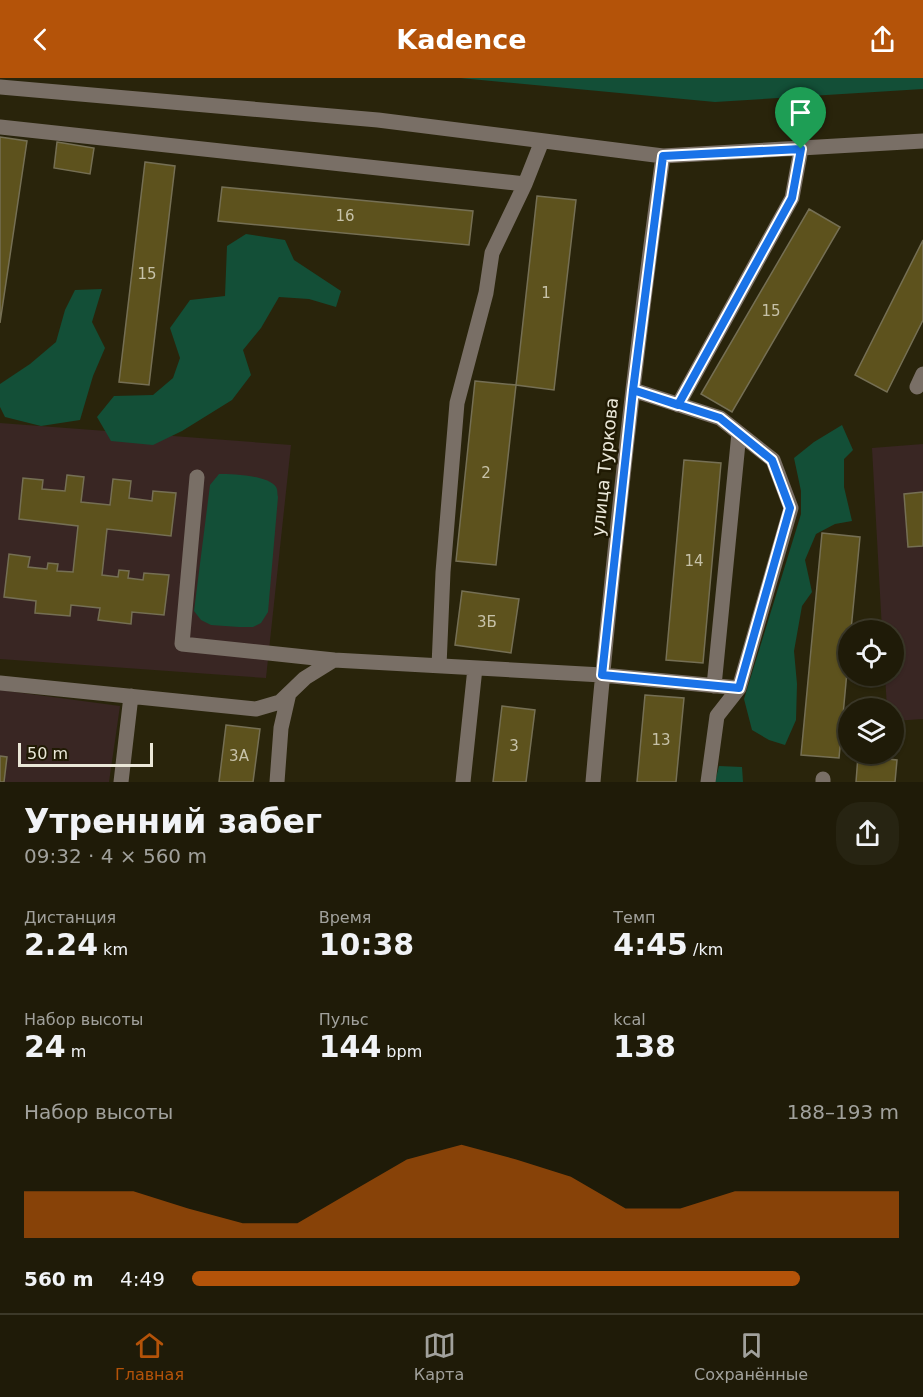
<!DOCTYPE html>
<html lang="ru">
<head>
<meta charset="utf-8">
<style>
	body { margin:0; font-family:"DejaVu Sans",sans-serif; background:#272412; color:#f1f3f6; height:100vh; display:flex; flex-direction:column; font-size:22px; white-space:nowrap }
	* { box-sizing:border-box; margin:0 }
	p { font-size:20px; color:#a1a19c }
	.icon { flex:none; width:33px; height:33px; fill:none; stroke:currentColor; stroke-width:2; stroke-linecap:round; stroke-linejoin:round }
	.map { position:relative; height:704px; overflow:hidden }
	.drawer { display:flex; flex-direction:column; background:#1f1b08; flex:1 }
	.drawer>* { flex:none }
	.fabs { position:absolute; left:838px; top:542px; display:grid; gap:12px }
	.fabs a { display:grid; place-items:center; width:66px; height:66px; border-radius:50%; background:#1f1b08; box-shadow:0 2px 4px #0004,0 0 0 2px #3c3929; font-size:30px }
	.scale { position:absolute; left:18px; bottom:15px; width:135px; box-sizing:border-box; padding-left:6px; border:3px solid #eae7d8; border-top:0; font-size:16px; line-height:21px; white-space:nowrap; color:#eae7d8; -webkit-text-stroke:4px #201a03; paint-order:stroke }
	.pin { position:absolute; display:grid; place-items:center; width:51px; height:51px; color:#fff; margin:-62px -26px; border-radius:50% 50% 50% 0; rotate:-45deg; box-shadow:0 0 6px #0007 }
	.pin .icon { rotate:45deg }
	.round { display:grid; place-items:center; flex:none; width:63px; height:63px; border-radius:24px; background:#272412 }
	.headline { display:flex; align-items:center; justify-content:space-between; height:102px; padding:0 24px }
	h1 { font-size:33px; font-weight:700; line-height:45px }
	.figures { display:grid; grid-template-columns:repeat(3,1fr); gap:9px; height:102px; padding:6px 24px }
	.figures div { display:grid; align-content:center }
	.figures b { font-size:30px; font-weight:700 }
	.figures small { font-size:16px; font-weight:400 }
	.figures p { font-size:16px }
	.chart { height:168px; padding:12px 24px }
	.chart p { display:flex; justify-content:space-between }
	.chart svg { width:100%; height:108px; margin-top:6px; fill:#b45309; opacity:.7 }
	ul { padding:0 24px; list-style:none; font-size:20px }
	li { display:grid; grid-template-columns:96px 72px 1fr; align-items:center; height:45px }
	li i { height:15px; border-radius:8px; background:#b45309 }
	header { display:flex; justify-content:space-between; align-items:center; height:78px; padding:0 24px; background:#b45309; color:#fff; font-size:27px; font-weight:700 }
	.dock { display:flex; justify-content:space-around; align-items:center; height:84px; border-top:2px solid #3c3929; background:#1f1b08; font-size:16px; color:#a1a19c }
	.dock a { display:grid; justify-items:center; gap:3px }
	.dock .on { color:#b45309 }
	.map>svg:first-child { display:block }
	.education { fill:#392623 }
	.green { fill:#134f37 }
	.building { fill:#5d521d; stroke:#756f54; stroke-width:1.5 }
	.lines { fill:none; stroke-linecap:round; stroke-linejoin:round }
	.minor { stroke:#796f66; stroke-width:15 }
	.route-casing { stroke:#fff; stroke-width:12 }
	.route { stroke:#1a73e8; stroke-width:8 }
	.labels { text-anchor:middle; stroke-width:5; stroke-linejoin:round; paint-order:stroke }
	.number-label { font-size:15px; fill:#c7c2a9 }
	.street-label { font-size:18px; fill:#eae7d8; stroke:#201a03 }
</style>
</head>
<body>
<header><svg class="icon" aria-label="back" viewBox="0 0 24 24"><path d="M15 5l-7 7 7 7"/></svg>Kadence<svg class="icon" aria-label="share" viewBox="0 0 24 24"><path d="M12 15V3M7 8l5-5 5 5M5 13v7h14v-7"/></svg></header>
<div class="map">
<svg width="923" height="704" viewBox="0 0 923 704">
	<rect width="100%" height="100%" fill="#29240b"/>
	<path class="education" d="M0,345L291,367L266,600L0,581Z
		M923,366V641L894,643V630H887L885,597H894V552H882L872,370Z
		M0,612L120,628L109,704H0Z"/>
	<path class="green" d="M460,0H923V11L715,24Z
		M246,156L285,162L294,182L341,213L336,229L309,221L279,219L261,250L243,272L251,297L232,322L182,353L153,367L111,363L97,339L114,318L153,317L173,300L180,280L170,250L190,222L225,218L227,168Z
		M102,211L92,244L105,270L93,298L80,342L41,348L5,339L0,329V306L30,286L56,264L65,232L75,212Z
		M842,347L853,372L844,381V409L852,443L835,446L816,456L805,482L812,514L802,528L794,573L797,606L796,642L785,667L769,662L752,652L744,621L801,436V413L794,380L814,364Z
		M219,396C232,396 268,397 276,409C278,412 277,416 278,419L268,534L261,545L253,549H239L211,547L201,542L194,533L210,407Z
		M719,688L742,689L743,704H715Z"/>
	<path class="building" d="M0,59L27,63L0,245Z
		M57,64L94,70L90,96L54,90Z
		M145,84L175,88L149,307L119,304Z
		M222,109L473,133L469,167L218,143Z
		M537,118L576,122L554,312L516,307Z
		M809,131L840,149L732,334L701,316Z
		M923,162V242L887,314L855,297Z
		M475,303L516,307L496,487L456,483Z
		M684,382L721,385L703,585L666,582Z
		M67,397L84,399L81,424L110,427L113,401L131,403L129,420L152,423L153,413L176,415L171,458L107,451L102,497L118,499L119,492L129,493L128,500L143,502L144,495L169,497L164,537L132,534L131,546L98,542L100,530L71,527L70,538L35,535L36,523L4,519L9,476L30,479L28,489L47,491L48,485L58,486L57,493L73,494L78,448L19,441L23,400L43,402L42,411L65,413Z
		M923,414V468L908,469L904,416Z
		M822,455L860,459L851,552H849V572L839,680L801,677Z
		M462,513L519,521L511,575L455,567Z
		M645,617L684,620L676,704H637Z
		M502,628L535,632L526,704H493Z
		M226,647L260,651L253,704H219Z
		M0,678L7,679L4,704H0Z
		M858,678L897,682L895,704H856Z"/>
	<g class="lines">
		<path class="minor" d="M0,9L378,42L663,78L923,63
			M0,49L525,106L542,63
			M917,309L923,296
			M633,312L720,340L773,382L791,430L739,610L717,638L708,704
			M678,327L792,120L801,71
			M197,399L182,566L334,582
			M439,588L443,494L457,325L486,215L492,175L525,106
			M0,605L256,631L280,624L305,600L334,582L602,597L739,610
			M714,608L739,355
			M121,704L131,618
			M277,704L281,650L289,615
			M463,704L475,590
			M593,704C611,495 634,286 663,78
			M823,704V701"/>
	</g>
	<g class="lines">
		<defs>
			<path id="route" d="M801,71L792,120L678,327L633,312L602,597L739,610L790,430L772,382L720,340L633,312L663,78L801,71"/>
		</defs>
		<use href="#route" class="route-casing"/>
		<use href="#route" class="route"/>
	</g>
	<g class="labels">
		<g class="number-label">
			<text x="345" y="143">16</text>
			<text x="147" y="201">15</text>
			<text x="546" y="220">1</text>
			<text x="771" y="238">15</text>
			<text x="486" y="400">2</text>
			<text x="694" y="488">14</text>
			<text x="487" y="549">3Б</text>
			<text x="661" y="667">13</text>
			<text x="514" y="673">3</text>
			<text x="239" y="683">3А</text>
		</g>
		<g class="street-label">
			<text transform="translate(605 389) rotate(-84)" y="6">улица Туркова</text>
		</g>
	</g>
</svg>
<div class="fabs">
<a><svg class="icon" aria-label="locate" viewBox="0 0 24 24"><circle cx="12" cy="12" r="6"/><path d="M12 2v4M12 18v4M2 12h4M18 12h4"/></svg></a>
<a><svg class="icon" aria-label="layers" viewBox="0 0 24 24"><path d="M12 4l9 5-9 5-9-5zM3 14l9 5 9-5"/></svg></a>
</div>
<div class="scale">50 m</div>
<div class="pin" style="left:801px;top:71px;background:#1e9e55"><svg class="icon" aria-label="arrive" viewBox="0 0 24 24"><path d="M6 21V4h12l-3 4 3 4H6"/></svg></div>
</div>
<section class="drawer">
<div class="headline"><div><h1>Утренний забег</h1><p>09:32 · 4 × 560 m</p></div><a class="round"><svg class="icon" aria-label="share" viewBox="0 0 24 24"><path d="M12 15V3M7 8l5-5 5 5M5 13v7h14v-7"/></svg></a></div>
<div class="figures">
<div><p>Дистанция</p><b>2.24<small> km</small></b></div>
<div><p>Время</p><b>10:38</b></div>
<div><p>Темп</p><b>4:45<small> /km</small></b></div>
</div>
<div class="figures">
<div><p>Набор высоты</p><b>24<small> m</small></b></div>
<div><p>Пульс</p><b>144<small> bpm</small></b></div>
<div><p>kcal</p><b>138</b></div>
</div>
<div class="chart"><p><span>Набор высоты</span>188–193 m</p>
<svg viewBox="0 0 160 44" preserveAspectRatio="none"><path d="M0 44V25L10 25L20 25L30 32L40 38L50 38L60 25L70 12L80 6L90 12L100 19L110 32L120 32L130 25L140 25L150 25L160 25V44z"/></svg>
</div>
<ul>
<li><b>560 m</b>4:49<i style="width:86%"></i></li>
</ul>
</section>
<nav class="dock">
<a class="on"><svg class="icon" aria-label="home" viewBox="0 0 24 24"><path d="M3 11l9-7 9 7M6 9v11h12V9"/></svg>Главная</a>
<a><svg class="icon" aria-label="map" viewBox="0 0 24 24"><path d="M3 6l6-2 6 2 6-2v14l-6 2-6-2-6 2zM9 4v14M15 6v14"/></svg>Карта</a>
<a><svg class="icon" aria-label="saved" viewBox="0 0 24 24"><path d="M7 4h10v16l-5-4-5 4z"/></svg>Сохранённые</a>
</nav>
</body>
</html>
